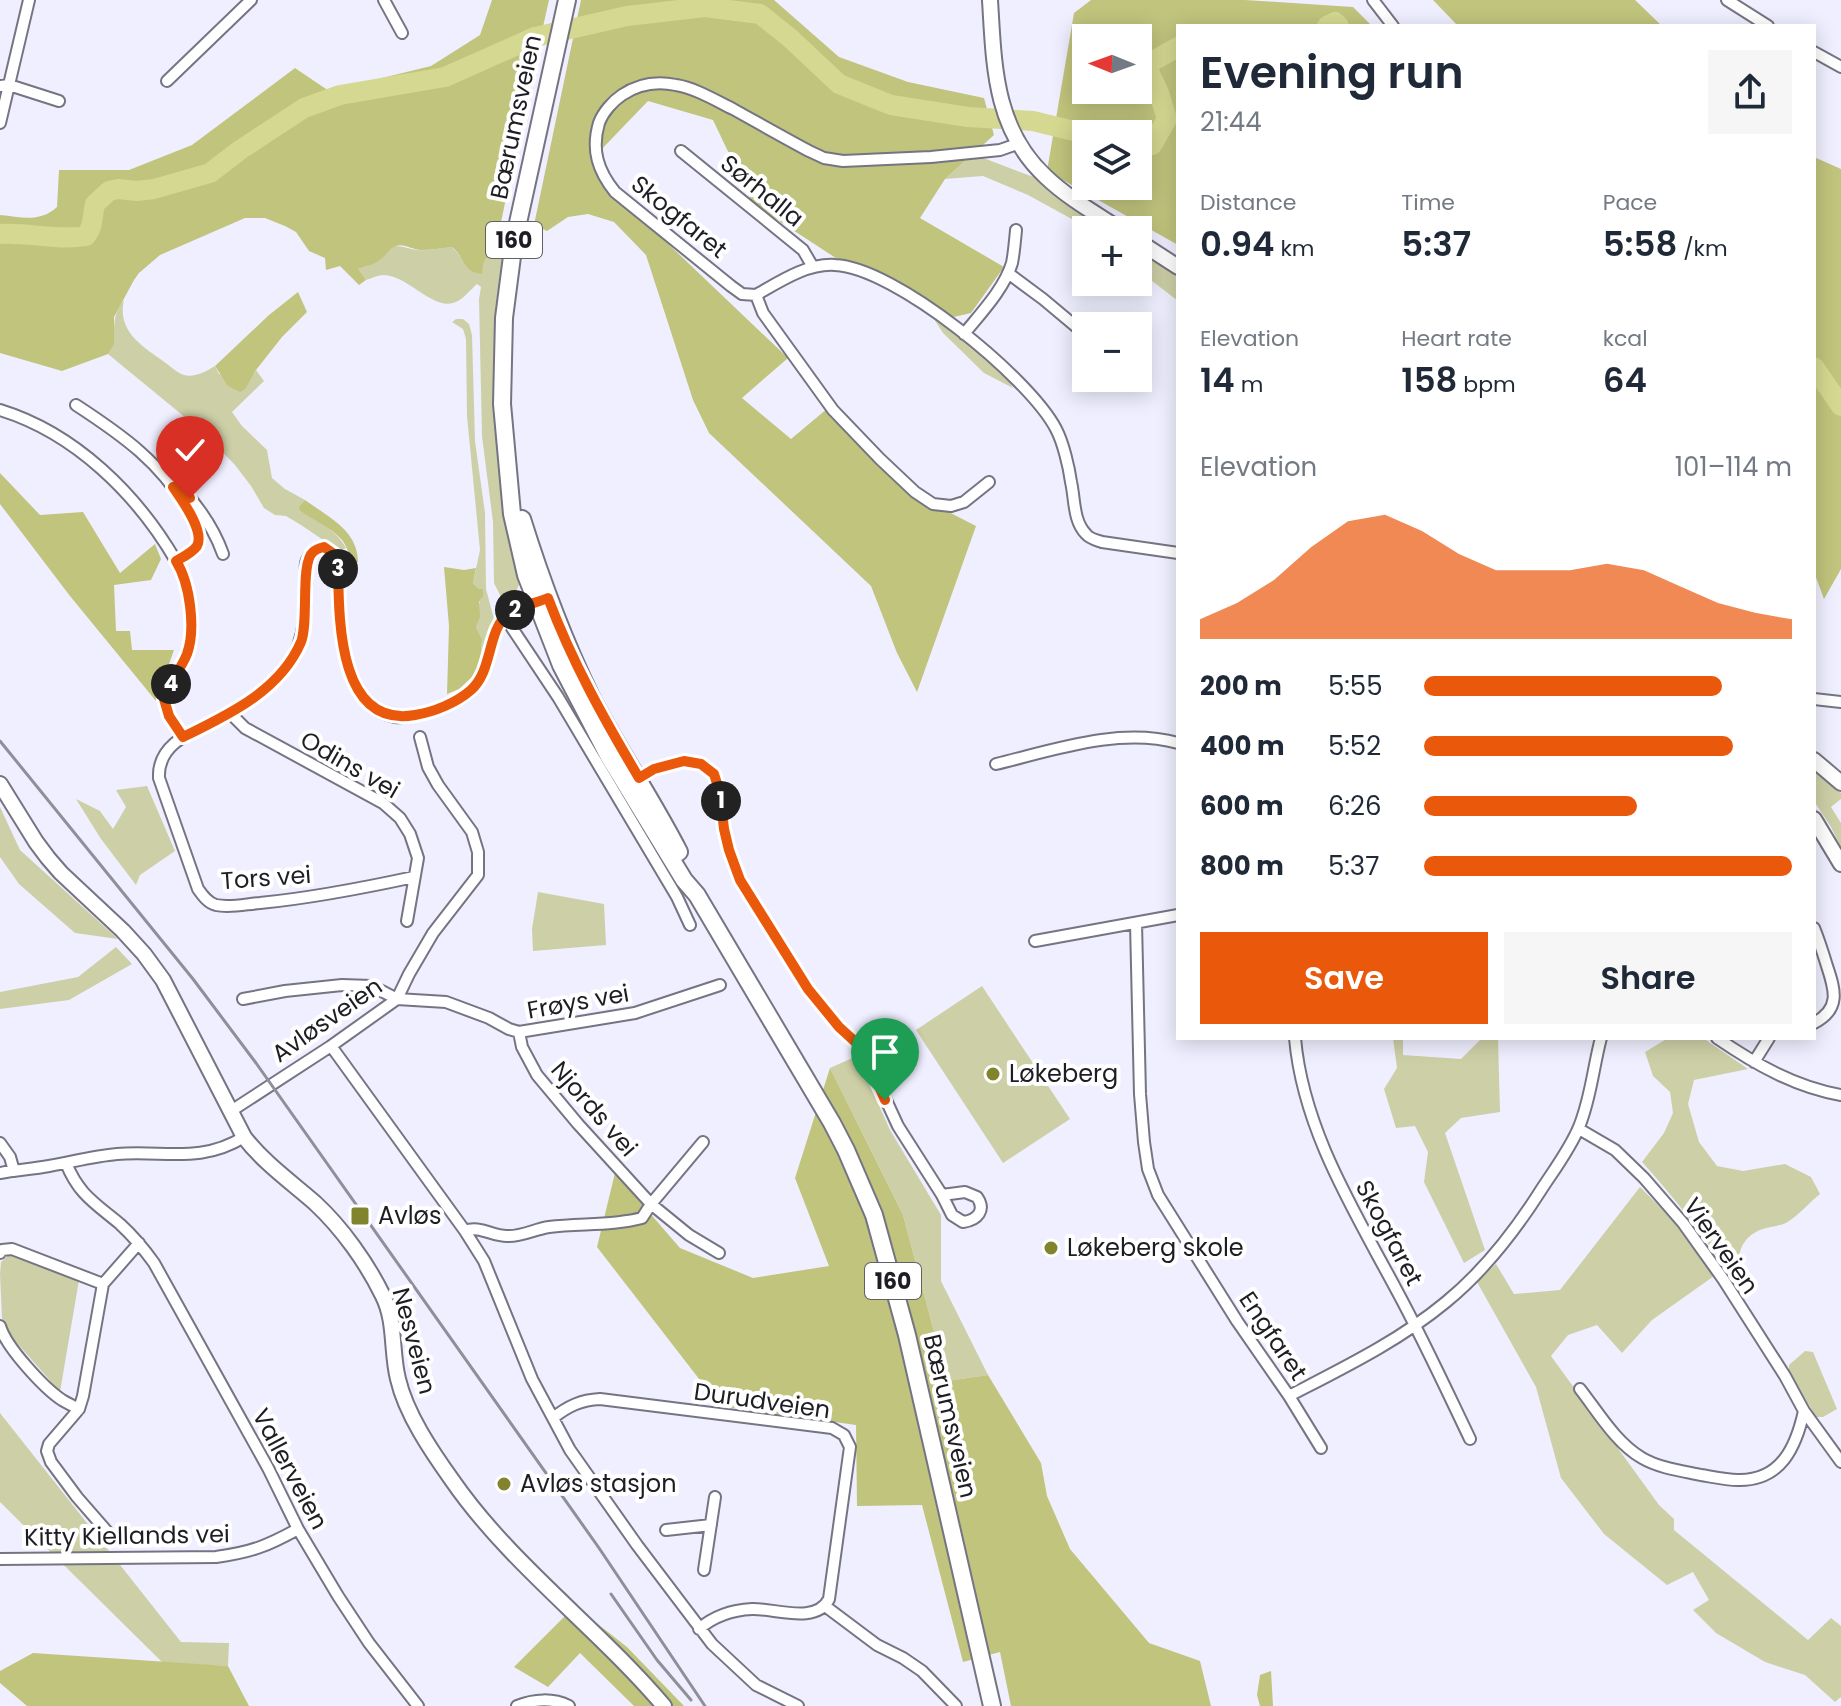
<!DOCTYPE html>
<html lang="en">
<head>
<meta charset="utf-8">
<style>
	body { margin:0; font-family:Poppins,sans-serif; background:#f6f6f7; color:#1f2937; height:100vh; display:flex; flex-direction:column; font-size:30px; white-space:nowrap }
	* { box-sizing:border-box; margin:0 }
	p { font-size:26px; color:#747a83 }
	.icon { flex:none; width:44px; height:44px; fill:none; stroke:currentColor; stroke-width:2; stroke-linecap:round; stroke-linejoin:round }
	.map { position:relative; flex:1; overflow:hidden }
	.side { position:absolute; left:1176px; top:24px; width:640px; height:1016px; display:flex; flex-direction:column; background:#fff; border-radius:0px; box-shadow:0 4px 20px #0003 }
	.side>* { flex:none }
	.needle { width:52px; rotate:271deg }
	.buttons { position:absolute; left:1072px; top:24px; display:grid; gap:16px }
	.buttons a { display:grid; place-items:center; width:80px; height:80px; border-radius:0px; background:#fff; box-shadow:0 4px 20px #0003; font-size:40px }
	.pin { position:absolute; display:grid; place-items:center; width:68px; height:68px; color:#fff; margin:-82px -34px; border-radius:50% 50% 50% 0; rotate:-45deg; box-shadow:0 0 8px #0007 }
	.pin .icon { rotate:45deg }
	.km { position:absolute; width:40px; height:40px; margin:-20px; border-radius:50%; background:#222; color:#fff; font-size:22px; line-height:40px; text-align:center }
	.round { display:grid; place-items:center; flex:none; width:84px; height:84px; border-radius:0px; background:#f6f6f7 }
	.headline { display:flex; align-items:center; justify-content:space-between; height:136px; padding:0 24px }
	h1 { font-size:44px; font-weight:600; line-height:60px }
	.stats { display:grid; grid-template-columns:repeat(3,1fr); gap:12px; height:136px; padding:8px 24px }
	.stats div { display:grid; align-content:center }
	.stats b { font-size:34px; font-weight:600 }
	.stats small { font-size:22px; font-weight:400 }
	.stats p { font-size:22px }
	.chart { height:224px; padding:16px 24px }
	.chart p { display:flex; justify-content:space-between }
	.chart svg { width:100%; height:144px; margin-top:8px; fill:#ea580c; opacity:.7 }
	.primary-button { display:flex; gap:16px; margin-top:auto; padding:16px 24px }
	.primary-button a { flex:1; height:92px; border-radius:0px; background:#ea580c; color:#fff; font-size:32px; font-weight:600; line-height:92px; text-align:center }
	.primary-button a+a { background:#f6f6f7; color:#1f2937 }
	ul { padding:0 24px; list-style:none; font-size:26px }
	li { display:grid; grid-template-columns:128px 96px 1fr; align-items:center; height:60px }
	li i { height:20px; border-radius:10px; background:#ea580c }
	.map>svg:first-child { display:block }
	.green { fill:#cdd0a6 }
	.forest { fill:#c1c47c; fill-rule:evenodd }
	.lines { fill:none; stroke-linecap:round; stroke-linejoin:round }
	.river { stroke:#d5d890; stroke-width:20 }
	.street-casing { stroke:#757482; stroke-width:14 }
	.secondary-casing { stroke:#757482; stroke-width:18 }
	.primary-casing { stroke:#757482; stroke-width:20 }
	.street { stroke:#fff; stroke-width:10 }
	.secondary { stroke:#fff; stroke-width:14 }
	.primary { stroke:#fff; stroke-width:16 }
	.rail { stroke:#8f8f9a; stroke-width:3 }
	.route-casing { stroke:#fff; stroke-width:16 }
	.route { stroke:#ea580c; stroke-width:10 }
	.poi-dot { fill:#81832d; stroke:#fff; stroke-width:3 }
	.labels { text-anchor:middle; stroke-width:8; stroke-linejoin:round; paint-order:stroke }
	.shield { fill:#fff; stroke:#616165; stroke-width:2 }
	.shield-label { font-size:22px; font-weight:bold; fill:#1d1d23 }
	.street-label { font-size:24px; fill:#1d1d23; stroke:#fff }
	.poi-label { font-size:24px; fill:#1d1d23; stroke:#fff; text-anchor:start }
</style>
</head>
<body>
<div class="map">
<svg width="1841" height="1706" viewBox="0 0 1841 1706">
	<rect width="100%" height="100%" fill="#f0efff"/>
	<path class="green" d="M973,154L1036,178L1111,230H1087L1079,223L1028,195L983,176L945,179Z
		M395,246C404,246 409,249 417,250C428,251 440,248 452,247L461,257L483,266C483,255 495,252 504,253C495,317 490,383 497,448C502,492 512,536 521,580L515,594L506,599L501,597L494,583L493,522L482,436L479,299L481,287L477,284C470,290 462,301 453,303C432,309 408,276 384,275C378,275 372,278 366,280L357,269C374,265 383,258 395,246Z
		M1138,248L1178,274V301L1138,270Z
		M124,300C117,330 140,345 163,361C169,365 177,373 184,375C194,378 207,371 215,366L219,374H254L256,370L264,381L232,412L242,426L267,450L272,478L285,489L305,500L300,505L302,512C318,520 338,532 346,548L342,550L335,548L301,525L286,516L275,515L264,508L251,486L235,465L203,432L108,354C119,335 108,319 124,300Z
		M930,313L1000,368L1013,388L984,373L943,333Z
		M456,319H463L469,324L472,335L475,441L485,513L486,589L494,619L480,664L482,639L476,627C479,617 477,615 479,605C480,599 483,597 483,590L479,589L473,583L480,550L467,416L466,339L463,329L452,322Z
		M1814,769L1841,793V799L1831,807L1841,823V848L1831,827L1814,801Z
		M147,786L175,851L140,875L136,885L101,839L76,799L100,811L113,829L126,807L116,790Z
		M0,807L20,850L118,939L75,933L19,884L0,857Z
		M538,892L604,904L606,945L533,951L532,929Z
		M116,947L132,964L69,1000L0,1009V992L78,977Z
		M982,986L1070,1119L1003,1163L916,1030Z
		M1393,1038H1403V1055L1461,1059L1482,1038H1498L1500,1112L1461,1118L1445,1133L1485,1250L1464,1263L1424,1182L1428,1152L1415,1126L1396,1128L1384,1089L1397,1068Z
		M1668,1038H1703L1748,1069L1694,1080L1688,1104L1699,1142L1717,1166L1743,1171L1785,1164L1811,1177L1820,1194C1809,1203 1798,1216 1786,1223C1777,1227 1765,1227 1756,1232C1730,1246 1739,1277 1746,1300C1714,1249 1682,1206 1642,1162L1664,1133L1673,1113L1670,1092L1653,1076L1645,1052Z
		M857,1056L890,1130L941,1215V1281L988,1375L947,1381L903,1215L830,1068Z
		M1640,1187L1677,1224L1714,1276L1652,1320L1622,1353L1597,1325L1568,1335L1551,1356L1659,1505L1674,1519V1530L1808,1640L1831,1618L1841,1626V1697L1835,1702L1805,1675L1765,1662L1716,1633L1693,1610L1709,1600L1693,1572L1667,1585L1604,1534L1561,1478L1536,1387L1477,1282L1496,1264L1514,1294L1560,1290Z
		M9,1255H19L39,1266L79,1280L60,1392L10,1335L2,1318L0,1274L1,1262Z
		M1805,1351L1813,1352L1837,1409L1823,1417H1816L1789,1371V1365Z
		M0,1413L181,1642L229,1643L228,1666L163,1663L0,1502Z"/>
	<path class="forest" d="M492,0H549L519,134L495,252C483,260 484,259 482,274C462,272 466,258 452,247C441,248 431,250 421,250C413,250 404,243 396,246C391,248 386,256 381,259C374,265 366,266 358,269L366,280L359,285L340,266L326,270L325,258L309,251L296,232L285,226L265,218H245L160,255L139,273L134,280L114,317V344L108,354L62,371L0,353V215C22,217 39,223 57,207L59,170H129L192,145L295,68L329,91L431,66L480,35Z
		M581,0H774L839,57L908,82L984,98L994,135L945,179L920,218L1004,267L971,313L945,319L848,266L753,204L713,120L648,101L598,153L601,180L788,358L742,398L791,439L828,408L933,504L976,526L917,692L897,653L871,586L709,433L693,400L646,255L614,222L588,214L568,217L547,231L534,225Z
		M1091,0H1245L1353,7L1372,26H1178V245L1047,171L1074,13ZM1086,38H1138V90H1086ZM1086,134H1138V186H1086Z
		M1433,0H1635L1662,26H1458Z
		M1814,157L1841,169V569L1824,599L1814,572Z
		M298,292L307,312L282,337L256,370L245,389L240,392L228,386L215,366L269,315Z
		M0,473L40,515L83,512L120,573L155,544L161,559L151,580L114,585L116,631H130L132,650H174L156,701L70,596L0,504Z
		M305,500C328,517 358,530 358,562L355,563C348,556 348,547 342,540C331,527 313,520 299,510L300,505Z
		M444,567L464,570L476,568L473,583L479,589H483V596L479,602L480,617L476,627L482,639L480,664L472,677L459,689L447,694L449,626Z
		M830,1068L903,1215L947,1381L988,1375L1041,1463L1047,1496L1070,1549L1149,1643L1200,1661L1211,1706H1011L1000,1652L963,1662L922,1505L857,1506L856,1425L720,1406L597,1247L615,1173L680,1248L753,1278L829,1266L795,1178Z
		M575,1606L627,1647L684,1706H634L580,1653L548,1687L514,1667Z
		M33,1653L228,1666L249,1706H27L0,1683V1671Z
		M1271,1671L1273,1706H1260L1257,1695L1260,1675Z"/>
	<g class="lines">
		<path class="river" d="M1327,26L1335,22L1339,26
			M1138,143L1152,145L1167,119L1159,93L1146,65L1178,47
			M0,234C28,232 58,241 86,236C94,226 92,216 95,204L109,191L118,189L137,191L154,189L210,173L240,150L304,108L340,95L445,77L535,37L627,16L705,7L760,14L790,38L839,84L891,105L968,117L1033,121L1086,134
			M1814,367L1841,406"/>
		<defs>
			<path id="street" d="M384,0L402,33
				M1373,0L1393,26
				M1727,0L1768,26
				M1814,52L1841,67
				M167,81L251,0
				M0,86L9,85L59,101
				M0,123L29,0
				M681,151L803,250L813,267
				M1008,273L1043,299L1086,335
				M756,295L742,294L731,286L615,192C598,171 591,150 599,123C603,112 613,101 622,95C638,84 657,81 676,85C695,88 715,100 733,109C758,123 783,137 809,151L824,158L843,161L931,157L1000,150L1020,143
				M756,295C779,282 807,263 835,265C894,267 1029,377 1056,429C1063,442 1069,467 1071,482C1075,499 1073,521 1086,534C1090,539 1096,540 1102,542L1178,553
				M756,295L763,313L833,410L880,459L915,492L933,504L951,506L964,502L989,482
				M964,334C981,313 1004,289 1012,263C1014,253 1015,241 1016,230
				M1136,378L1142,383
				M0,410C75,433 137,494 176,561C182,558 192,554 196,547C204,535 194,523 189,512C162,463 122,435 76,405
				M175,487L180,486C199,507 214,528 223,554
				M176,561C190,583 196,629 187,653C181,669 168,683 164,699L169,716L183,737
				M504,616L558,697L677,897L690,925
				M1814,699L1841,702
				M230,713L245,728L383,803L400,818L410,834L418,858L407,921
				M996,764C1054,750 1119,727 1178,743
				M633,781L654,769L684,761L701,764L714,774L720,793L724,829L729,850L740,880L808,989L839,1027L862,1048L898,1126L942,1195
				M414,877C363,888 312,898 260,903C246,904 230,908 216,905C208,903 203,896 198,889L159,778C157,740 199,730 227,715C243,706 268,688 281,674C303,650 306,619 306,587C307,580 305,570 306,563C309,553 316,550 324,547L334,554L338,563C339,608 335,706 395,717C403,718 412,716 419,714C437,711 461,701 474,688C492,668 488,634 505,616C513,608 528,605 539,602
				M1136,923L1140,1094L1144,1142L1148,1169L1158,1195L1237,1321L1289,1396L1321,1448
				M1814,928C1819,940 1823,953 1827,966C1835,990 1841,1009 1814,1023
				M1035,941L1178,915
				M243,999L285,991L342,985L372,986L397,999L446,1002L489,1018L509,1029L519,1032L635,1013L720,985
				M519,1032L522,1047L537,1075L578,1124L651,1204L689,1235L719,1253
				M1295,1038C1303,1130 1355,1212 1397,1291C1423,1339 1446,1389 1470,1439
				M1717,1038C1755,1064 1795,1087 1841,1095
				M331,1046L465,1231L484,1261L532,1379L570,1450L637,1545L712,1644L756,1685L798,1706
				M1754,1062L1769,1038
				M231,1111L331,1046L397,999L409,974L433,933L478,875V852L472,832L438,785L428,767L420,737
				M1579,1129L1615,1150L1644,1178L1683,1223L1723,1279L1785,1376L1804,1411L1841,1462
				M0,1143L10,1157L14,1171
				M66,1163C79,1195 95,1203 120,1224C133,1236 144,1249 154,1263L268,1468L298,1529L338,1596L369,1643L418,1706
				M0,1173C16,1170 33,1169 49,1166C72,1162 94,1156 117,1154C164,1150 200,1164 244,1137
				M965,1192L977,1197C986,1210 978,1220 963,1222L952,1215L942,1195Z
				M465,1231C479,1225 492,1236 507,1236C521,1237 535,1229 549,1227C580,1223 612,1226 642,1218L651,1204L703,1142
				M0,1253L2,1250L12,1249L103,1284
				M0,1326C6,1347 44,1388 62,1400C67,1403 73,1406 79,1409
				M1580,1389C1598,1412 1616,1443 1642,1458C1659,1468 1682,1471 1701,1475C1713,1477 1726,1480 1738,1480C1781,1481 1796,1447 1804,1411
				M1289,1396C1343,1368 1399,1341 1446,1302C1484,1271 1515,1231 1541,1190C1554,1170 1570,1149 1579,1127C1591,1098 1593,1068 1601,1038
				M553,1418C568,1406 581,1400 600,1399L832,1428L844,1435L850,1447L829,1599C816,1625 774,1608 752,1609C732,1610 714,1616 699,1629
				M666,1530L711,1525
				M111,1536L77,1497L51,1462L47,1451L49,1444L79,1409L83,1396L103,1284L139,1243
				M0,1559L216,1557C252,1552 267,1546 298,1529
				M704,1570L715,1497
				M825,1606L877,1645L903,1658L922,1671L956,1706
				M517,1706C534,1699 553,1698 569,1706"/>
			<path id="secondary" d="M990,0C994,65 994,129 1046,177C1068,198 1095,213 1121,230
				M1138,241L1178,267
				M1814,760L1841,783
				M0,784L36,842L48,858L61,873L123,931L144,954L163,980L244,1137C264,1163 291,1182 315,1203C342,1228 367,1263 383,1296C396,1322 391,1352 398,1379C406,1414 432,1452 452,1480C510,1564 598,1628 664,1706
				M1814,819L1841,864"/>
			<path id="primary" d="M567,0L514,241L504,318L502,404L512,514L526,575L561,665L609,757L684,880L697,895L832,1123L846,1150L874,1215L907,1335L992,1706
				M522,519C541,580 563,639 591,697C618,750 652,799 679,852"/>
		</defs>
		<use href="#street" class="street-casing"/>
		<use href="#secondary" class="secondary-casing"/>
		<use href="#primary" class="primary-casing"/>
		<use href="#street" class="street"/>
		<use href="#secondary" class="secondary"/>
		<use href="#primary" class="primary"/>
		<path class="rail" d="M0,741L193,979L256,1063L599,1548L705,1706
			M611,1594L657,1660L691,1700"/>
	</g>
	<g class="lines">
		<defs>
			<path id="route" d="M190,498L180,486L173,487C182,500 205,531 197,546C192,553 183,557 176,561C190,583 196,629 187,654C181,669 169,683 164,699L169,716L183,737C228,715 280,691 301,642C309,622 300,563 313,552C316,549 320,548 324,547L334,554L338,563C339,614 336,729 415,715C434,712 456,703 471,690C493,671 487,630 508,614C519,606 536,603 548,598C572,662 604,719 639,778L654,769L684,761L701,764L714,774L720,793L724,829L729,850L740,880L808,989L839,1027L862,1048L885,1100"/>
		</defs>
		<use href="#route" class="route-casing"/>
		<use href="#route" class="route"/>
	</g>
	<g class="poi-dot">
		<circle cx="993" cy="1074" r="8"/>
		<rect x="350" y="1206" width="20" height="20" rx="4"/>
		<circle cx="1051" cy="1248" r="8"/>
		<circle cx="504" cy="1484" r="8"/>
	</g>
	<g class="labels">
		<g class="shield">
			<rect x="486" y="222" width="56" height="36" rx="6"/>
			<rect x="865" y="1263" width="56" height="36" rx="6"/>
		</g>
		<g class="shield-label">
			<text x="514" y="248">160</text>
			<text x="893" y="1289">160</text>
		</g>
		<g class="street-label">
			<text transform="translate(516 117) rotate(-78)" y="8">Bærumsveien</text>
			<text transform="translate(762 191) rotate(39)" y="8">Sørhalla</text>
			<text transform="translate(679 217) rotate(39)" y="8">Skogfaret</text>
			<text transform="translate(350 765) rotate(30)" y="8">Odins vei</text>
			<text transform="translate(266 878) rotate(-4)" y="8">Tors vei</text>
			<text transform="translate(578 1002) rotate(-10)" y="8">Frøys vei</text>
			<text transform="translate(327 1020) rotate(-35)" y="8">Avløsveien</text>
			<text transform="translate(594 1109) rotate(49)" y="8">Njords vei</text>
			<text transform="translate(1389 1233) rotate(62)" y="8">Skogfaret</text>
			<text transform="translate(1721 1246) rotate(55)" y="8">Vierveien</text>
			<text transform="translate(1273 1336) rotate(56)" y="8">Engfaret</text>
			<text transform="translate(414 1341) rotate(75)" y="8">Nesveien</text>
			<text transform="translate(762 1401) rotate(8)" y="8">Durudveien</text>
			<text transform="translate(950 1416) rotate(77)" y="8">Bærumsveien</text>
			<text transform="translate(290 1469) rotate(62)" y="8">Vallerveien</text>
			<text transform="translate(127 1536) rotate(-1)" y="8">Kitty Kiellands vei</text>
		</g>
		<g class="poi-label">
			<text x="1009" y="1082">Løkeberg</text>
			<text x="378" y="1224">Avløs</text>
			<text x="1067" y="1256">Løkeberg skole</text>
			<text x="520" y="1492">Avløs stasjon</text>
		</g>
	</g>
</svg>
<div class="buttons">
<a><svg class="needle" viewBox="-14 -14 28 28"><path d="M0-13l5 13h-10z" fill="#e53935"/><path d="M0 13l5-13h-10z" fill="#747a83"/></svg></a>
<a><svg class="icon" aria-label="layers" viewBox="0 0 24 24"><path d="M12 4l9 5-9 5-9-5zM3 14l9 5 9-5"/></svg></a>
<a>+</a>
<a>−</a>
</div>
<div class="pin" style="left:885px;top:1100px;background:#1e9e55"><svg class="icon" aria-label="arrive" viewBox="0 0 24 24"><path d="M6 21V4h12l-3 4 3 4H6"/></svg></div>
<div class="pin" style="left:190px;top:498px;background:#d93025"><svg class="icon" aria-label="check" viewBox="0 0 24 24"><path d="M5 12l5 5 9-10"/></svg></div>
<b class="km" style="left:721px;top:801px">1</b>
<b class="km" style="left:515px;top:610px">2</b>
<b class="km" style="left:338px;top:569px">3</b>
<b class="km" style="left:171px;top:684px">4</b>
<section class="side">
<div class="headline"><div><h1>Evening run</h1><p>21:44</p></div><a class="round"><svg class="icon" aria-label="share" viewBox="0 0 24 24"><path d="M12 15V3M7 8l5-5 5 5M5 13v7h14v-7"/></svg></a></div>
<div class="stats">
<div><p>Distance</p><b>0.94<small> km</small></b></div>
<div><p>Time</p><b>5:37</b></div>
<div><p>Pace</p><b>5:58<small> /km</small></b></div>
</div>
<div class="stats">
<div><p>Elevation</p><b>14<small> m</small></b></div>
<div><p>Heart rate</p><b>158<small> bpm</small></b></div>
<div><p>kcal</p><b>64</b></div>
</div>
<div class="chart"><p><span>Elevation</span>101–114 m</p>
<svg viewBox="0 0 160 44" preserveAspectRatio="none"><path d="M0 44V38L10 33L20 26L30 16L40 8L50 6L60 11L70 18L80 23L90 23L100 23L110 21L120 23L130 28L140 33L150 36L160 38V44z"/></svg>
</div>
<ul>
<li><b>200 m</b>5:55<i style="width:81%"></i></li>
<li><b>400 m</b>5:52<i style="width:84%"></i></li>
<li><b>600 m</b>6:26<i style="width:58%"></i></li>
<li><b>800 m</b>5:37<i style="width:100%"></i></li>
</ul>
<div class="primary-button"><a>Save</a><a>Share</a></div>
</section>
</div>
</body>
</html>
